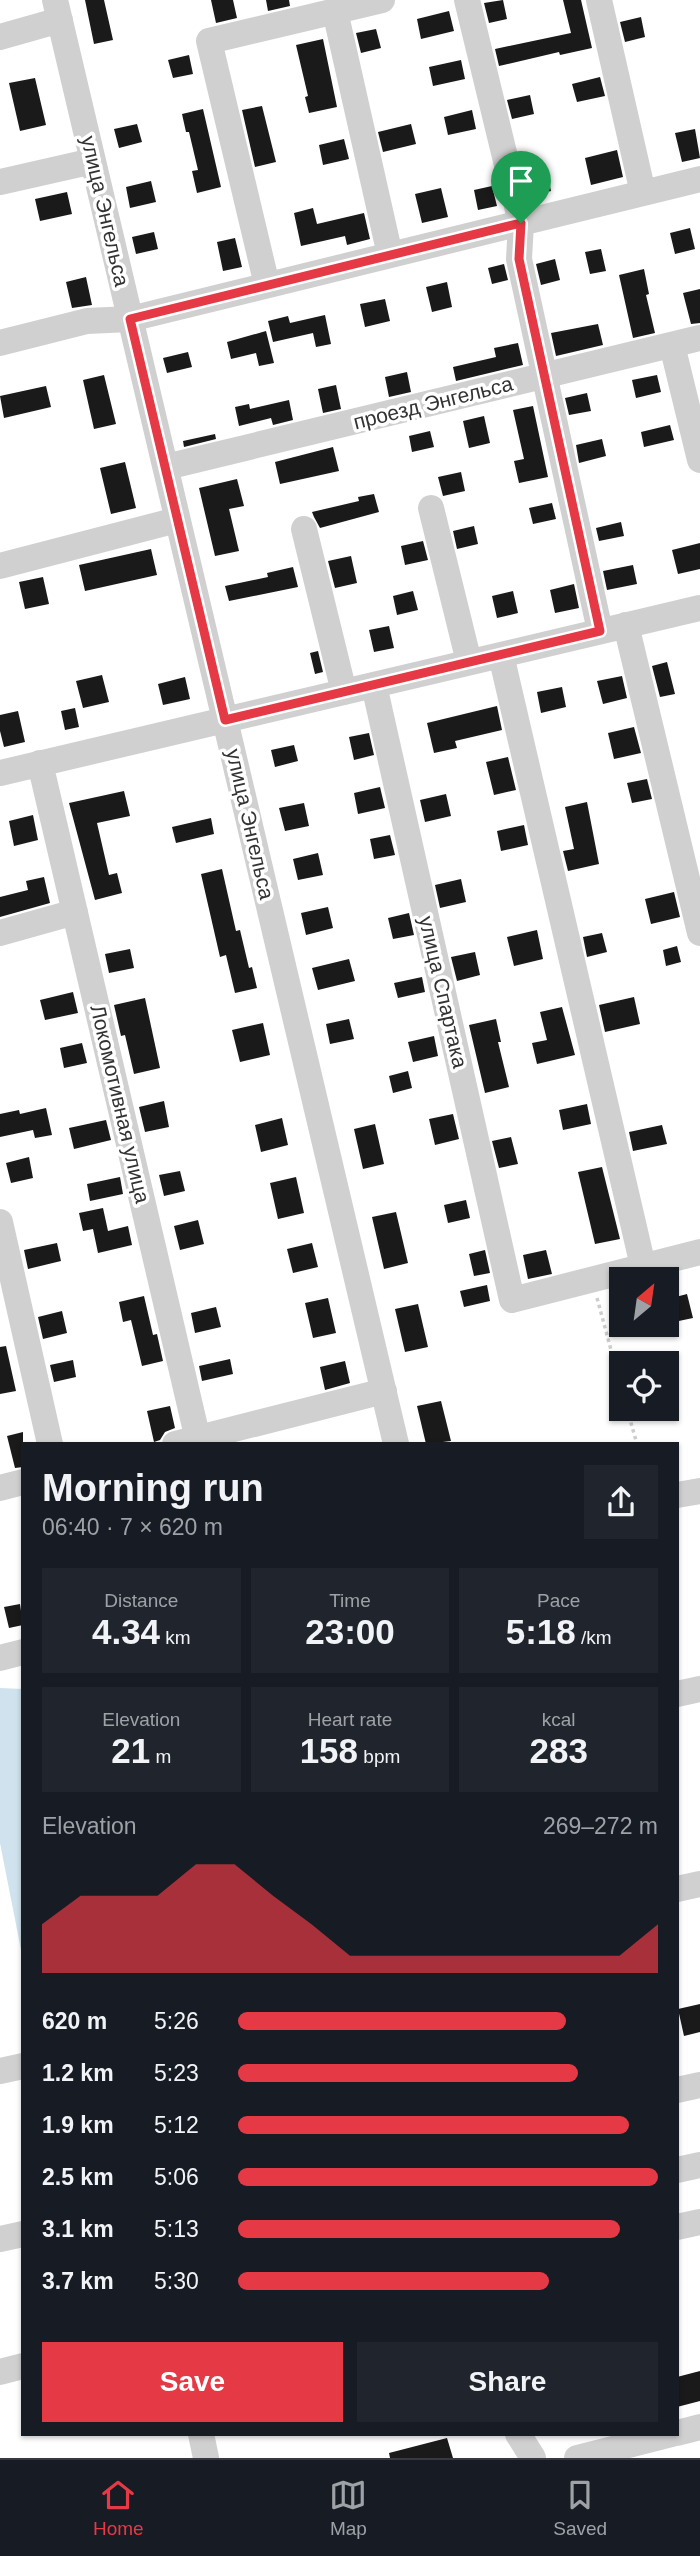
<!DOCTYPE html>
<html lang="en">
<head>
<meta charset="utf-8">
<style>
	body { margin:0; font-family:Helvetica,sans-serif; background:#20242c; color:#f1f3f6; height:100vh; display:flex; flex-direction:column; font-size:26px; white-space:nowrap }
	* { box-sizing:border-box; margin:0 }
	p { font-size:23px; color:#9ea1a6 }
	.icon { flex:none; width:38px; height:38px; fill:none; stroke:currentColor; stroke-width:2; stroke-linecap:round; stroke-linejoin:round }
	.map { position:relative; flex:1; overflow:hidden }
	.side { position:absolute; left:21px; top:1442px; width:658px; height:994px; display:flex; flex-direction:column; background:#171b24; border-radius:0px; box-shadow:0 2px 5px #0004 }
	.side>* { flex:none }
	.needle { width:46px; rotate:29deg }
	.fabs { position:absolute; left:609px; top:1267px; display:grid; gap:14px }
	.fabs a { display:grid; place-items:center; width:70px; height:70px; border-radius:0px; background:#171b24; box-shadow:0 2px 5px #0004; font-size:35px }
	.pin { position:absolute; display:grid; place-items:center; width:60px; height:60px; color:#fff; margin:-72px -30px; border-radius:50% 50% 50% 0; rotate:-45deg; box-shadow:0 0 7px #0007 }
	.pin .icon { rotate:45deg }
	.round { display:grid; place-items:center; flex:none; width:74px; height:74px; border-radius:0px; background:#20242c }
	.head { display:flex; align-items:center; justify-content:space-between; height:119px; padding:0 21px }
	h1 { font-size:38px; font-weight:700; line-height:52px }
	.metrics { display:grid; grid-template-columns:repeat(3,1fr); gap:10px; height:119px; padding:7px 21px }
	.metrics div { display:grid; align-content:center; border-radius:0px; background:#20242c; text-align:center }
	.metrics b { font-size:35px; font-weight:700 }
	.metrics small { font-size:19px; font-weight:400 }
	.metrics p { font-size:19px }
	.chart { height:196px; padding:14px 21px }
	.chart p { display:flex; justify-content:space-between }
	.chart svg { width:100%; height:126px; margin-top:7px; fill:#e63946; opacity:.7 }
	.cta { display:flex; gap:14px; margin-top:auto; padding:14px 21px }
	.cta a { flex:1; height:80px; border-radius:0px; background:#e63946; color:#fff; font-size:28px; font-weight:700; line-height:80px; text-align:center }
	.cta a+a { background:#20242c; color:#f1f3f6 }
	ul { padding:0 21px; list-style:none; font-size:23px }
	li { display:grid; grid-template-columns:112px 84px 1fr; align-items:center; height:52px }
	li i { height:18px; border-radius:9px; background:#e63946 }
	.dock { display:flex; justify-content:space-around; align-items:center; height:98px; border-top:2px solid #363941; background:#171b24; font-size:19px; color:#9ea1a6 }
	.dock a { display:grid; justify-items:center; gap:4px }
	.dock .selected { color:#e63946 }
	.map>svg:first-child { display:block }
	.water { fill:#cfe2ee }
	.building { fill:#1a1a1a }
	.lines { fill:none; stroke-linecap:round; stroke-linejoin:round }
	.path { stroke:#cdcdcd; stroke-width:3.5; stroke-dasharray:3.5 3.5; stroke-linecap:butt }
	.minor { stroke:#d0d0d0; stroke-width:26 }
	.route-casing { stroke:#fff; stroke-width:14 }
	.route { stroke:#e63946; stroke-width:9 }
	.labels { text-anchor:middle; stroke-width:7; stroke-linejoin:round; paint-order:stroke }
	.street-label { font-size:21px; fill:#333; stroke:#fff }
</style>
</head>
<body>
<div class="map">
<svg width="700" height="2458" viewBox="0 0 700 2458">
	<rect width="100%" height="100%" fill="#fff"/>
	<path class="water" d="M0,1688L23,1689V1960L0,1843Z"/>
	<path class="building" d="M85,0H104L113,40L94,44Z
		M211,0H233L237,18L216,23Z
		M266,0H289L290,6L268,11Z
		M503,0L507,19L489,23L484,3Z
		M563,0H581L592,48L560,55L559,52L499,66L495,49L571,33Z
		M449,11L454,31L421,39L417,19Z
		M641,17L645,37L625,42L620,22Z
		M376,29L381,48L361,53L356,33Z
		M323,39L337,107L309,113L305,97L308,96L296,45Z
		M189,55L193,74L173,78L168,60Z
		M461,60L465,79L433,86L429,67Z
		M600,77L605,96L577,102L572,84Z
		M35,78L46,125L20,131L9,83Z
		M530,95L534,114L512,119L507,100Z
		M262,106L276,162L255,167L242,110Z
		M203,109L221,187L197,193L192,171L198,170L189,132H186L182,114Z
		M472,110L476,129L448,135L444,117Z
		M137,124L142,142L119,148L114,129Z
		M411,124L416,144L383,152L378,132Z
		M695,129L700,158L682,162L675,133Z
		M344,139L349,159L323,165L319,145Z
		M617,150L623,177L591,185L585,158Z
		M547,172L551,191L531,196L526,177Z
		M151,181L156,202L130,208L126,187Z
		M492,186L497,206L478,210L474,190Z
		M441,188L448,217L422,223L415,194Z
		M67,192L72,214L40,221L35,199Z
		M313,208L317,224L364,213L370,239L347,245L345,236L301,246L294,213Z
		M690,228L695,249L675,254L670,233Z
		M154,232L158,249L136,254L132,237Z
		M235,238L242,267L223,271L217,242Z
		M601,249L606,271L590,274L585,252Z
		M555,259L560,280L541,285L536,264Z
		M504,264L508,280L492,284L488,268Z
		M644,269L649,294L646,295L655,333L633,338L619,275Z
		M86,277L92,305L72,308L66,282Z
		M447,282L452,307L432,312L426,287Z
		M700,289V323L691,324L683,293Z
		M385,299L390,321L365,327L360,304Z
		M325,315L331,344L316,347L313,333L273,342L268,321L288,316L290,323Z
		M598,324L603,345L556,356L551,333Z
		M266,331L274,363L259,366L256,353L231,359L227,342Z
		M518,343L523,365L456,381L453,367L496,357L494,348Z
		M188,352L192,367L167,373L163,358Z
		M407,372L411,392L389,397L385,377Z
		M104,375L116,424L94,429L83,380Z
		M657,375L661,392L636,398L632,380Z
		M336,385L341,409L323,413L318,389Z
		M46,386L51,407L4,418L0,396Z
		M587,393L591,411L569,415L565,398Z
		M289,400L293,420L273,425L271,418L239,426L235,407L249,404L250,409Z
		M533,406L548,477L519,483L514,461L524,459L513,410Z
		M484,416L490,443L469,448L463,421Z
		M670,425L674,440L644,447L641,432Z
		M430,431L434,447L412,452L409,436Z
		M215,434L216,439L184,447L183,441Z
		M602,439L606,456L579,463L576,445Z
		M333,447L339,471L280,484L275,462Z
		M125,462L136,508L111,514L100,468Z
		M461,472L465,491L443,496L438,477Z
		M237,479L244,506L229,509L239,551L215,556L199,488Z
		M374,494L379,512L320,528L314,517L312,512L359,501L358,497Z
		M552,503L556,519L533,524L529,508Z
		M621,522L624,536L599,541L596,528Z
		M474,526L478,544L457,549L453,531Z
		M423,541L428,560L405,565L401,546Z
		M700,543V569L678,574L672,550Z
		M151,549L157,575L85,591L79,565Z
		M351,556L357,583L335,588L328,561Z
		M633,565L637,584L607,590L603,571Z
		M293,567L298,587L229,601L225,586L268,577L267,573Z
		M43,577L49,604L25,609L19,582Z
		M574,584L579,608L555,613L550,590Z
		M413,591L418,610L397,615L393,596Z
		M513,591L518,613L497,618L492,596Z
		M389,626L394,648L374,652L369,630Z
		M318,651L323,672L315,674L310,653Z
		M667,662L675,694L660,697L652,666Z
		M102,675L109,702L83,708L76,681Z
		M622,676L627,698L603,704L597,681Z
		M185,677L190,699L163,705L158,684Z
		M562,687L566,707L541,713L537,692Z
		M497,706L502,730L455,741L457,748L434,753L427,723Z
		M75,708L79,727L65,730L61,711Z
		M18,711L25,742L4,747L0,731V715Z
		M634,727L641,753L614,759L608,733Z
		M369,733L374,755L354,760L349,737Z
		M294,745L298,761L275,767L271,750Z
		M508,757L516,790L494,795L486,762Z
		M647,779L652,799L632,803L627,783Z
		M380,787L385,808L358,814L354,793Z
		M124,791L130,816L97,823L109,875L117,873L122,893L95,900L69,803Z
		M446,794L451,816L425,822L420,800Z
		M587,802L599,864L568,871L563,851L574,849L565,807Z
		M304,803L309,826L285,831L279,808Z
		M33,815L38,840L14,846L9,821Z
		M211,818L214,834L176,843L172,827Z
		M524,825L528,845L501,851L497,831Z
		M390,835L395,855L374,859L370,839Z
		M318,853L323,875L298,880L293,859Z
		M222,869L236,931L240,930L249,968L252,967L257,988L235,993L226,955L220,957L201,874Z
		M44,877L50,903L0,917V897L28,890L26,881Z
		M461,879L466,902L440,908L435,885Z
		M674,892L680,917L651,924L645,899Z
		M328,907L333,928L306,935L301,913Z
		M409,913L414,935L393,939L388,918Z
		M537,930L543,959L514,966L507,937Z
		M602,933L607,952L587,957L583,937Z
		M677,946L681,962L666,966L663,950Z
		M130,949L134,968L109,973L105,954Z
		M475,952L480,975L457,981L451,957Z
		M349,959L355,981L318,990L312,968Z
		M422,977L425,992L398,998L394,983Z
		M73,992L78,1013L45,1020L40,1000Z
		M634,997L640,1024L605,1032L599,1005Z
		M145,998L160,1068L134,1074L125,1035L121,1036L114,1005Z
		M562,1007L575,1055L537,1064L532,1043L547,1040L540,1012Z
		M349,1019L354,1039L330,1044L326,1024Z
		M496,1019L501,1042H498L509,1087L485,1093L469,1025Z
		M263,1023L270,1055L240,1062L232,1030Z
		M434,1036L438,1056L413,1062L408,1042Z
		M82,1043L87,1063L64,1068L60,1048Z
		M408,1071L412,1088L393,1093L389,1076Z
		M164,1101L169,1127L145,1132L139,1107Z
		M587,1104L591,1124L563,1130L559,1110Z
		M46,1108L52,1135L35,1138L33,1130L0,1137V1114L19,1110L20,1114Z
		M453,1114L459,1139L435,1145L429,1119Z
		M282,1118L288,1145L261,1152L255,1125Z
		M106,1120L111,1140L74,1149L69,1128Z
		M375,1124L384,1164L363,1169L354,1129Z
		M662,1125L667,1144L633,1151L629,1132Z
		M511,1137L518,1164L499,1168L492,1141Z
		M29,1157L33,1178L11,1183L6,1163Z
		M602,1167L620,1239L595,1244L578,1172Z
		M180,1171L185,1191L164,1196L159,1175Z
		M120,1177L123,1194L90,1201L87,1184Z
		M296,1177L304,1213L278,1219L270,1183Z
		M466,1200L470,1218L448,1223L444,1205Z
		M103,1208L108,1231L128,1226L132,1245L98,1253L93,1229L83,1231L79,1213Z
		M396,1212L408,1263L384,1269L372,1217Z
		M198,1220L204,1244L180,1250L174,1226Z
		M57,1243L61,1261L28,1269L24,1250Z
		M312,1243L318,1267L293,1273L287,1249Z
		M485,1250L490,1273L474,1276L469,1254Z
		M546,1250L552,1274L528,1279L523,1255Z
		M487,1285L490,1301L464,1307L460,1291Z
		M687,1294L693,1318L674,1322L668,1299Z
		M144,1296L153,1335L157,1334L163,1361L142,1366L131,1320L123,1322L119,1302Z
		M328,1298L336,1333L313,1338L305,1303Z
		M418,1304L428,1347L405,1352L395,1309Z
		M216,1307L221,1327L195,1333L191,1313Z
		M62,1311L67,1333L43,1339L38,1317Z
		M6,1346L16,1391L0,1394V1347Z
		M230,1359L233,1374L202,1381L199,1366Z
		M73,1360L76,1377L54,1382L50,1365Z
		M345,1361L350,1383L325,1390L320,1367Z
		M441,1401L451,1441L426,1444L417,1406Z
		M170,1406L175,1428L165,1432L160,1440L154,1442L147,1411Z
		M23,1432V1467L15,1468L7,1436Z
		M20,1604L23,1625L9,1628L4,1607Z
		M700,2004V2032L684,2036L678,2009Z
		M700,2371V2401L677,2407V2377Z
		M447,2438L453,2458H390L389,2453Z"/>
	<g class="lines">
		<path class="path" d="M597,1298L621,1387
			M627,1409L637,1444"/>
		<path class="minor" d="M55,0L396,1444
			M467,0L521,223L519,259L600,631
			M599,0L643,193
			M335,11L390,255
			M0,37L60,20
			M0,182L93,161
			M267,285L209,41L382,0
			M0,343L87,321L130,319L700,179
			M672,345L700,460
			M166,467L700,338
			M431,508L469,662
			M304,529L344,692
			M0,566L177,520
			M626,625L700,933
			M501,655L643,1266
			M374,685L512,1300L700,1252
			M40,763L199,1444
			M0,773L700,608
			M0,933L75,912
			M0,1222L50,1444
			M175,1444L384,1391
			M0,1488L23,1482
			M677,1495L700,1491
			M0,1658L23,1652
			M677,1694L700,1689
			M677,1889L700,1884
			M0,2071L23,2066
			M677,2090L700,2085
			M677,2170L700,2165
			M677,2227L700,2222
			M0,2239L23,2234
			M0,2372L23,2366
			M677,2433L700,2427
			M201,2434L206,2458
			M518,2434L533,2458
			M577,2458L672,2434"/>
	</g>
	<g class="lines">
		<defs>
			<path id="route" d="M521,223L519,259L600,631L225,720L130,319Z"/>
		</defs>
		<use href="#route" class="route-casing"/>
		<use href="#route" class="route"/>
	</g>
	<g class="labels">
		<g class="street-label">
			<text transform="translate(105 211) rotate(77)" y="7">улица Энгельса</text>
			<text transform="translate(433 403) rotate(-14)" y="7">проезд Энгельса</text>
			<text transform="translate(250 824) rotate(77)" y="7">улица Энгельса</text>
			<text transform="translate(443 992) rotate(77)" y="7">улица Спартака</text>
			<text transform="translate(120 1104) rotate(77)" y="7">Локомотивная улица</text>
		</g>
	</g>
</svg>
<div class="fabs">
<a><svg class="needle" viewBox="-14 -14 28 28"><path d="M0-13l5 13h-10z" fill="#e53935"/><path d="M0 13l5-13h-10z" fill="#9ea1a6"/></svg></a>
<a><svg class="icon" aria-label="locate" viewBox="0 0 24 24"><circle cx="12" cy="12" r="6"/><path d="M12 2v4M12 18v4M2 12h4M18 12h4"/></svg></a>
</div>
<div class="pin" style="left:521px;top:223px;background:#1e9e55"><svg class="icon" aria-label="arrive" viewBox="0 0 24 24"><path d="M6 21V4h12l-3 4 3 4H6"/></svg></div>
<section class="side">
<div class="head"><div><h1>Morning run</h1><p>06:40 · 7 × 620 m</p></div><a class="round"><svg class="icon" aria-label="share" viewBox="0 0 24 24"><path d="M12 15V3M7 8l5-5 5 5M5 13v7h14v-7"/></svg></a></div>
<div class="metrics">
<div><p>Distance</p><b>4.34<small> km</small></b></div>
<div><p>Time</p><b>23:00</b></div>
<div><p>Pace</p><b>5:18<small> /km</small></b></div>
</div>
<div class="metrics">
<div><p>Elevation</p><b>21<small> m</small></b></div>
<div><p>Heart rate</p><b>158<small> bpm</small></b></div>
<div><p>kcal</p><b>283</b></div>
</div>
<div class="chart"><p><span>Elevation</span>269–272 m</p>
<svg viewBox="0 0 160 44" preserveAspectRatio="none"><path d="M0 44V27L10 17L20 17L30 17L40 6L50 6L60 17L70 27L80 38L90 38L100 38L110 38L120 38L130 38L140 38L150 38L160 27V44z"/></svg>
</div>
<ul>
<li><b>620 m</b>5:26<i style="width:78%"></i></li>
<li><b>1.2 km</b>5:23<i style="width:81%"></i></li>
<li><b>1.9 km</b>5:12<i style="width:93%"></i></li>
<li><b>2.5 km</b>5:06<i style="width:100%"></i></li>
<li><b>3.1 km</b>5:13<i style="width:91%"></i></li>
<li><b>3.7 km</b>5:30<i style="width:74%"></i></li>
</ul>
<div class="cta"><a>Save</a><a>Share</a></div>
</section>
</div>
<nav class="dock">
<a class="selected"><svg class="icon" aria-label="home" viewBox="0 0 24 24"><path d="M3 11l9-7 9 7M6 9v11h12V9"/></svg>Home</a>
<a><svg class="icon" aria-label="map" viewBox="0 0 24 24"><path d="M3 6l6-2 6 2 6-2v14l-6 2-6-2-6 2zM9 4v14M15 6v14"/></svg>Map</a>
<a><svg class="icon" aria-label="saved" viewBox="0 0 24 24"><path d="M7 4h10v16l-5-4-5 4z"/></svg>Saved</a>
</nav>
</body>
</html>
